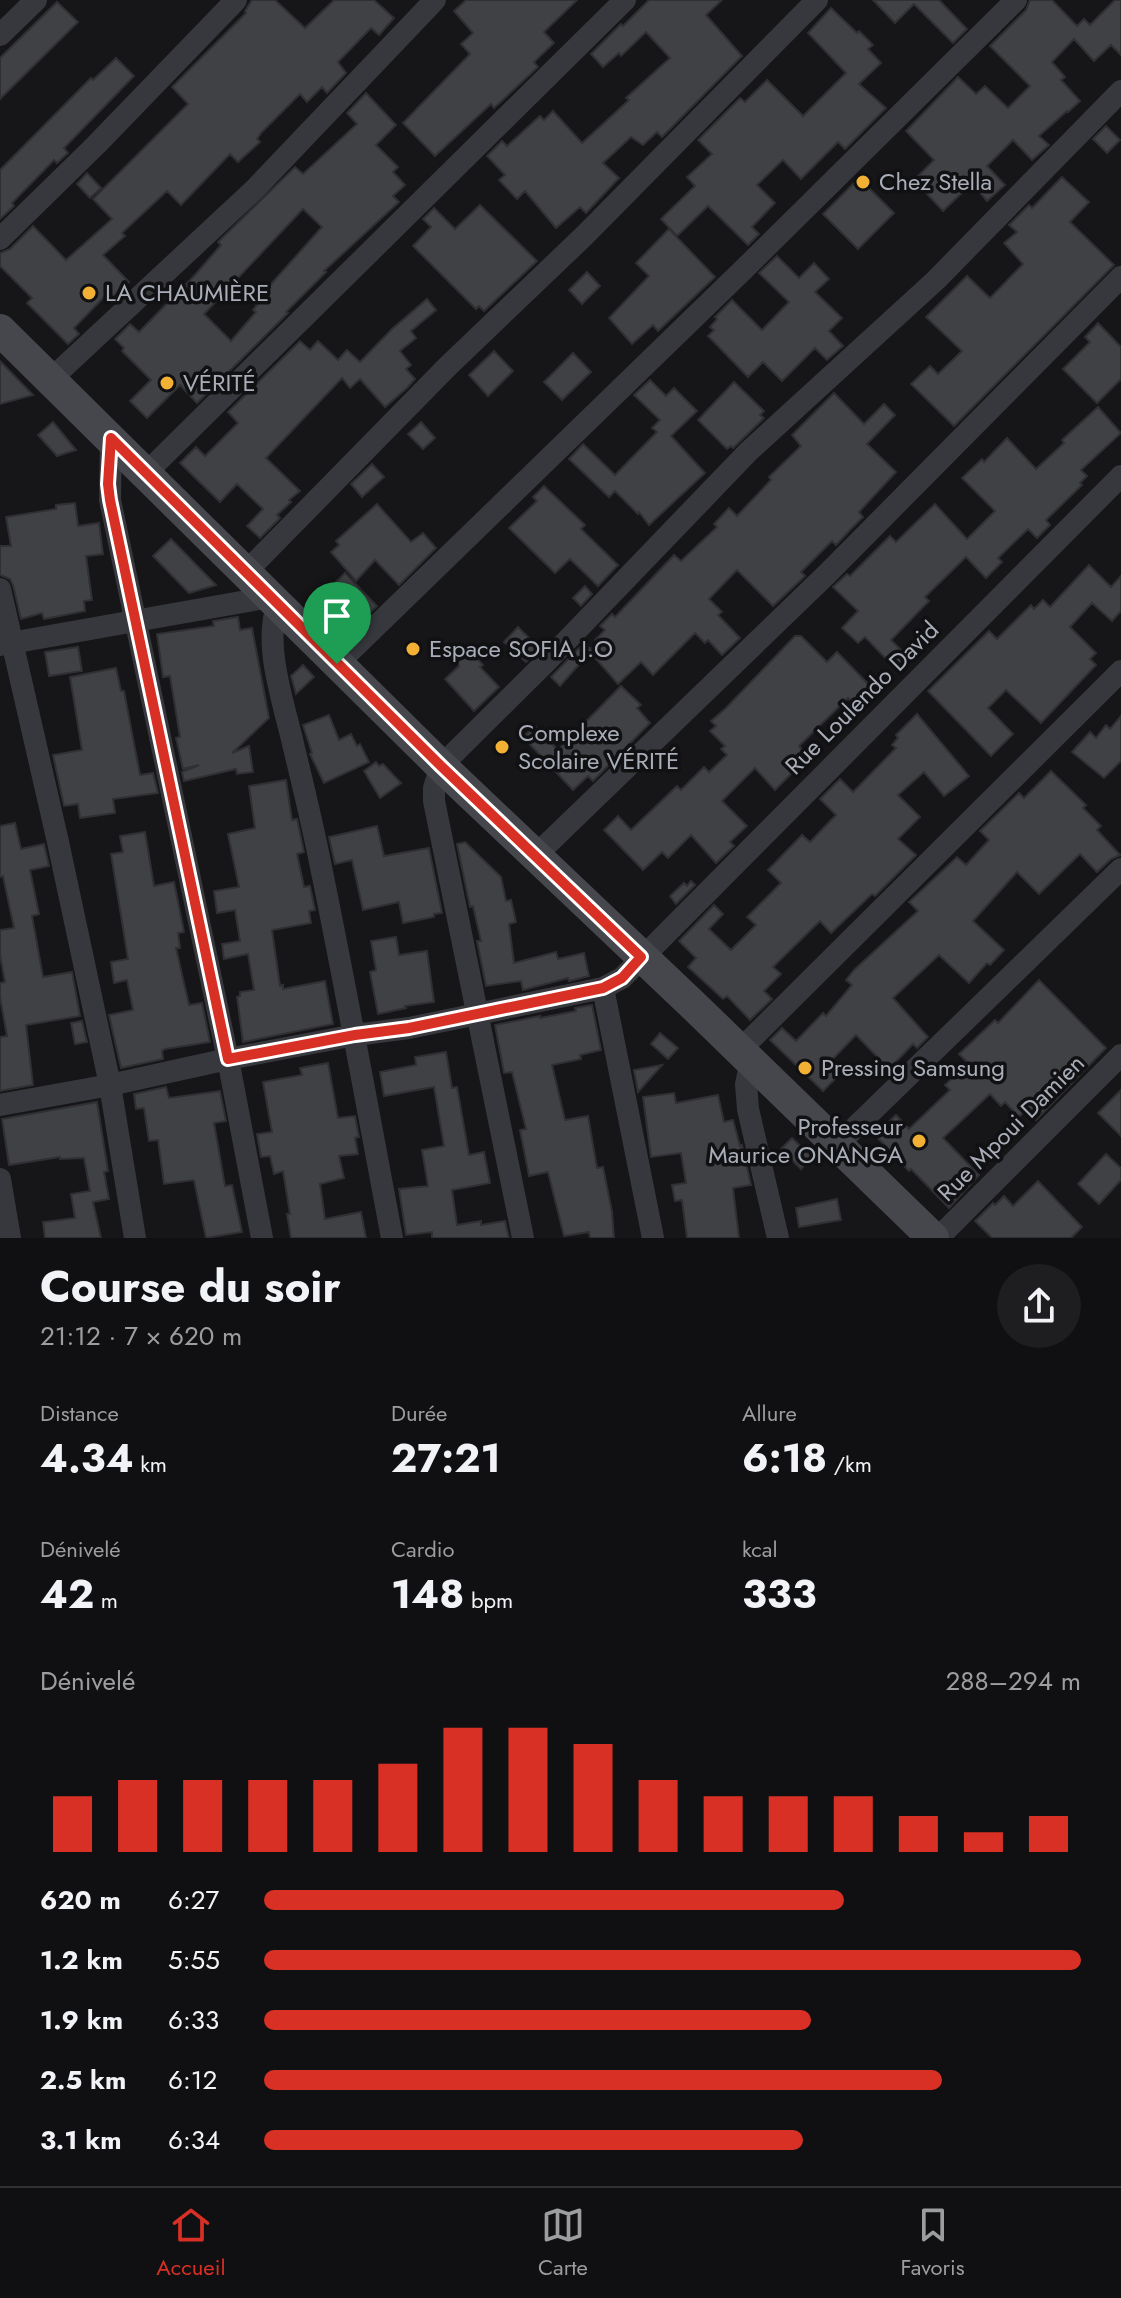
<!DOCTYPE html>
<html lang="fr">
<head>
<meta charset="utf-8">
<style>
	body { margin:0; font-family:Jost,sans-serif; background:#1e1e20; color:#f1f3f6; height:100vh; display:flex; flex-direction:column; font-size:30px; white-space:nowrap }
	* { box-sizing:border-box; margin:0 }
	p { font-size:26px; color:#9c9d9f }
	.icon { flex:none; width:44px; height:44px; fill:none; stroke:currentColor; stroke-width:2; stroke-linecap:round; stroke-linejoin:round }
	.map { position:relative; height:1238px; overflow:hidden }
	.drawer { display:flex; flex-direction:column; background:#101012; flex:1 }
	.drawer>* { flex:none }
	.pin { position:absolute; display:grid; place-items:center; width:68px; height:68px; color:#fff; margin:-82px -34px; border-radius:50% 50% 50% 0; rotate:-45deg; box-shadow:0 0 8px #0007 }
	.pin .icon { rotate:45deg }
	.round { display:grid; place-items:center; flex:none; width:84px; height:84px; border-radius:42px; background:#1e1e20 }
	.summary { display:flex; align-items:center; justify-content:space-between; height:136px; padding:0 40px }
	h1 { font-size:44px; font-weight:700; line-height:60px }
	.metrics { display:grid; grid-template-columns:repeat(3,1fr); gap:12px; height:136px; padding:8px 40px }
	.metrics div { display:grid; align-content:center }
	.metrics b { font-size:40px; font-weight:700 }
	.metrics small { font-size:22px; font-weight:400 }
	.metrics p { font-size:22px }
	.chart { height:224px; padding:16px 40px }
	.chart p { display:flex; justify-content:space-between }
	.chart svg { width:100%; height:144px; margin-top:8px; stroke:#d93025; stroke-width:6 }
	ul { padding:0 40px; list-style:none; font-size:26px }
	li { display:grid; grid-template-columns:128px 96px 1fr; align-items:center; height:60px }
	li i { height:20px; border-radius:10px; background:#d93025 }
	.tabs { display:flex; justify-content:space-around; align-items:center; height:112px; border-top:2px solid #303032; background:#101012; font-size:22px; color:#9c9d9f }
	.tabs a { display:grid; justify-items:center; gap:4px }
	.tabs .on { color:#d93025 }
	.map>svg:first-child { display:block }
	.building { fill:#404145; stroke:#303034; stroke-width:2; fill-rule:evenodd }
	.lines { fill:none; stroke-linecap:round; stroke-linejoin:round }
	.minor { stroke:#37383d; stroke-width:22 }
	.secondary { stroke:#45474d; stroke-width:32 }
	.route-casing { stroke:#fff; stroke-width:16 }
	.route { stroke:#d93025; stroke-width:10 }
	.poi-dot { fill:#f2b134; stroke:#111113; stroke-width:3 }
	.labels { text-anchor:middle; stroke-width:7; stroke-linejoin:round; paint-order:stroke }
	.poi-label { font-size:24px; fill:#a8adb8; stroke:#111113; text-anchor:start }
	.street-label { font-size:24px; fill:#a8adb8; stroke:#111113 }
</style>
</head>
<body>
<div class="map">
<svg width="1121" height="1238" viewBox="0 0 1121 1238">
	<rect width="100%" height="100%" fill="#161618"/>
	<path class="building" d="M252,0H275L305,28L334,0H374L394,18L379,35L371,28L338,62L346,73L327,93L322,87L307,102L300,94L262,132L257,139L260,142L238,162L230,154L181,205L167,191L122,233L125,236L103,255L129,282L111,298L107,294L74,328L79,334L68,344L27,303L32,298L0,266V253L10,249L33,226L66,260L112,219L93,199L188,104L172,87L246,13L245,11Z
		M466,0H577L544,32L554,43L534,62L538,67L494,108L491,104L435,156L403,123L470,54L461,44L473,33L454,11Z
		M649,0H722L706,15L742,56L662,137L657,132L643,145L631,137L603,163L619,178L586,213L580,207L556,228L525,191L517,199L499,180L505,175L487,156L502,141L507,146L540,116L544,120L553,111L582,143L629,100L626,98L670,58L646,32L621,56L619,53L603,67L591,54L621,24L623,26Z
		M873,0H939L967,29L953,43L914,4L895,23Z
		M1030,0H1052L1077,26L1084,19L1090,25L1115,0H1121V55L1111,45L1094,61L1074,39L1052,62L1065,77L1061,80L1080,101L1068,112L1067,111L1039,136L1049,145L1032,160L1013,140L987,166L1005,185L987,201L972,183L943,211L914,180L934,160L906,131L958,77L976,94L985,86L1008,108L1030,86L990,46L1026,10Z
		M57,2L78,22L0,99V58Z
		M831,8L857,33L859,31L873,45L868,49L881,63L859,84L886,108L845,149L838,142L801,179L783,160L757,185L775,203L752,227L759,234L748,245L708,206L677,236L661,219L695,186L687,177L712,154L698,140L740,98L745,102L767,80L803,116L846,73L808,33Z
		M116,58L134,76L64,148L68,153L57,163L54,160L12,203L14,206L0,219V170L91,78L93,80Z
		M366,93L396,125L376,145L398,167L393,172L405,185L393,196L399,202L324,271L326,272L286,312L288,313L197,403L180,385L147,418L130,401L151,380L122,351L124,348L115,339L130,324L139,332L194,276L221,245L218,242L295,167L303,174L357,124L347,113ZM303,209L322,227L254,303L257,305L253,310L256,312L231,341L204,314Z
		M1106,126L1120,140L1107,153L1093,139Z
		M87,173L101,188L90,198L77,184Z
		M1062,177L1089,202L1070,222L1114,265L954,426L911,384L930,366L938,374L962,351L926,317L967,276L990,298L1023,264L1004,243L1017,232L1009,225L1029,205L1032,208Z
		M859,178L894,213L858,249L823,214Z
		M480,205L537,261L484,311L479,306L476,309L413,246L431,227L423,219L434,208L455,229Z
		M669,229L715,277L658,331L653,325L632,344L609,318L649,276L636,263Z
		M777,256L799,278L814,263L829,279L815,292L842,318L829,331L843,346L827,360L815,348L782,381L763,362L748,377L708,336L714,330L710,327L717,319L715,317L732,300L762,330L789,302L759,273Z
		M587,272L600,286L582,304L569,290Z
		M427,299L436,310L411,331L416,338L400,351L411,365L406,369L415,379L407,388L385,407L360,379L350,388L342,378L266,458L300,491L289,500L291,502L277,515L280,518L260,538L247,526L263,509L237,484L220,502L180,463L196,447L205,456L238,423L228,412L300,341L310,350L318,341L338,360L347,350L360,362L392,329Z
		M1098,323L1121,347V379L1097,403L1063,369L1090,342L1085,337Z
		M494,351L513,371L488,396L469,375Z
		M573,353L591,372L562,400L544,382Z
		M0,361L33,395L0,404Z
		M650,380L666,396L674,388L697,411L671,436L705,473L649,525L639,512L638,514L615,491L609,497L569,459L583,444L615,475L657,432L652,428L660,420L634,395Z
		M734,382L764,411L760,415L764,418L733,448L731,446L727,449L698,420Z
		M834,393L864,424L884,404L895,415L867,444L896,472L859,512L863,517L850,530L836,545L832,541L801,572L805,576L773,606L737,570L709,599L722,612L718,615L740,638L722,655L708,640L705,643L695,633L653,675L641,662L618,684L590,652L560,686L551,677L584,643L591,649L598,642L595,640L605,630L600,626L612,614L615,617L674,555L681,561L717,527L714,524L729,508L737,516L771,480L769,477L801,446L792,435Z
		M1098,407L1121,433L1081,470L1087,476L1080,483L1082,485L1046,520L1050,525L1037,538L1028,529L998,558L1002,562L986,578L966,557L925,597L929,601L891,640L907,656L895,668L865,637L858,643L842,628L858,611L833,587L847,574L850,576L890,536L896,542L935,504L967,539L995,511L962,478L982,459L984,462L1007,438L1036,469L1064,443L1062,440Z
		M53,422L76,450L57,456L38,435Z
		M421,422L435,438L423,449L408,434Z
		M372,464L384,477L362,497L351,484Z
		M544,486L585,525L581,529L618,565L598,586L570,559L555,573L509,528L537,501L533,497Z
		M75,503L78,526L99,523L103,554L86,556L92,600L84,601L85,611L44,619L42,613L21,619L13,585L10,579L0,575V546H11L6,517L56,509V505Z
		M377,504L411,542L423,533L436,548L399,585L375,560L356,581L331,552L339,545L336,541Z
		M171,539L216,585L189,593L153,556Z
		M1089,565L1111,587L1121,576V611L1112,621L1092,603L1070,627L1096,653L1090,659L1096,665L1041,723L1006,690L988,708L1013,734L991,756L928,691L989,631L997,639L1031,605L1034,609L1043,600L1050,607Z
		M345,573L377,606L353,629L322,596Z
		M585,586L592,594L581,606L573,598Z
		M238,617L240,630L252,628L269,718L232,753L249,746L253,772L237,774L236,769L184,781L182,772L199,765L183,769L176,738L180,737L170,676L163,677L157,634L214,626L213,621Z
		M518,627L539,648L526,662L504,642Z
		M795,636H801L827,662L837,652L876,692L859,709L848,698L799,746L809,756L775,790L755,768L722,801L747,826L730,842L734,846L716,863L691,835L668,858L662,852L643,870L604,830L618,816L631,830L677,786L681,790L704,767L709,772L727,755L721,749L725,746L710,731L716,726L711,721L726,708Z
		M78,647L82,671L49,676L45,652Z
		M470,651L483,665L480,667L499,687L474,711L445,679L459,666L457,663Z
		M303,665L314,677L296,694L291,676Z
		M116,668L121,691H124L140,775L153,773L158,793L113,799L115,813L80,818L78,804L64,806L53,755L82,750L70,677Z
		M621,686L641,705L637,708L650,723L593,781L588,776L573,790L523,737L535,726L558,750Z
		M917,714L969,776L944,796L924,772L898,795L920,817L898,839L916,855L875,896L872,894L831,933L820,921L773,967L781,974L764,991L772,999L750,1020L727,996L723,999L688,967L696,958L679,941L714,905L723,914L709,929L731,950L756,925L747,917L781,883L768,870L802,835L810,842L836,815L820,799L840,779L853,792L896,748L892,745L898,738L896,735Z
		M329,715L339,740L351,734L357,746L360,744L369,762L324,783L310,754L312,753L303,725Z
		M1121,716V761L1104,778L1072,752L1090,732L1096,738L1106,725L1110,729Z
		M376,762L379,766L383,764L401,783L380,798L364,771Z
		M1051,771L1086,805L1083,808L1101,826L1097,830L1120,855L1111,859L1097,872L1080,854L1039,894L1017,872L973,921L1004,950L990,965L987,963L969,983L939,955L893,998L928,1037L917,1048L913,1044L889,1069L856,1035L828,1064L839,1075L823,1091L770,1040L782,1028L796,1041L823,1013L826,1016L852,985L846,980L854,970L918,911L909,902L957,857L966,865L989,840L980,831L1019,793L1024,798Z
		M286,780L292,820L297,819L304,852L297,854L304,887L310,886L315,910L309,911L311,923L272,930L280,986L283,985V989L325,981L333,1024L243,1042L237,997L240,996V992L254,990L248,954L224,959L222,944L240,941L235,910L217,913L214,891L239,887L228,834L255,828L249,786Z
		M15,823L21,849L44,844L49,866L30,870L39,914L32,916L43,977L72,972L80,1016L26,1025L33,1085L0,1091V1037L7,1036L0,997V983L5,982L0,955V930L14,928L3,876L0,877V826Z
		M377,826L384,856L429,848L442,913L434,914V917L403,923L399,902L363,910L352,860L335,864L329,837Z
		M145,832L154,886L174,882L184,932L178,933L180,948H176L189,1005L202,1003L210,1042L165,1049L162,1051L163,1059L121,1068L109,1015L133,1010L127,980L114,983L111,962L128,959L111,854L123,852L120,836Z
		M465,842L501,877L506,901L511,900L516,922L509,924L514,963L556,952L558,959L584,953L589,976L569,981L568,978L523,990L521,981L486,986L477,941H481L473,906L470,907L457,844Z
		M691,881L695,885L676,904L670,896L684,883L687,886Z
		M396,937L399,955L427,951L434,1002L405,1006L406,1008L378,1014L370,972L376,970L371,941Z
		M1039,980L1106,1048L1036,1120L1026,1110L1019,1117L1005,1102L1001,1106L990,1094L943,1138L979,1175L949,1208L911,1169L909,1171L875,1135L896,1115L909,1129L950,1090L945,1085L968,1063L959,1054L995,1020L998,1023Z
		M592,1005L601,1050L580,1055L581,1059L552,1065L565,1120L588,1116L597,1168L603,1167L612,1212L614,1238H590L589,1232L564,1236L548,1172L529,1176L520,1130L526,1129L512,1072L504,1073L495,1025L540,1016V1018L576,1011L575,1008Z
		M82,1021L87,1042L75,1044L71,1023Z
		M660,1033L678,1048L668,1059L651,1044Z
		M446,1052L452,1088L457,1087L469,1155L484,1152L490,1183L452,1190L457,1225L481,1221V1225L505,1221L509,1238H432V1232L406,1235L399,1189L428,1186L422,1150L444,1146L434,1087L384,1096L380,1072L416,1065L415,1057Z
		M328,1063L338,1118L355,1116L359,1137L355,1138L358,1154L339,1156L344,1178L320,1184L325,1219L361,1212L366,1238H291L287,1214H290L283,1171L274,1174L270,1156L261,1157L257,1134L272,1132L263,1082L302,1075L300,1068Z
		M662,1065L638,1092L634,1070Z
		M166,1087L169,1098L220,1091L226,1121L214,1123L225,1186L232,1185L242,1232L206,1238L194,1180L164,1184L158,1140L149,1141L144,1108L136,1109L134,1094Z
		M1121,1090V1136L1098,1113Z
		M674,1093L676,1103L718,1095L724,1122L733,1120L740,1146L742,1145L751,1185L733,1188L739,1238H687L682,1200L675,1201L672,1185L686,1183L681,1153L651,1157L643,1097Z
		M97,1102L108,1171L104,1172L109,1199L93,1202L101,1238H45L43,1222L75,1218L71,1194L90,1191L84,1158L60,1159V1157L9,1165L2,1119Z
		M792,1138L812,1157L801,1169L781,1149Z
		M1106,1154L1121,1168V1180L1099,1204L1078,1184Z
		M1038,1181L1082,1227L1071,1238H992L975,1221L993,1203L995,1205L1004,1196L1013,1206Z
		M837,1199L841,1220L799,1227L796,1208Z"/>
	<g class="lines">
		<path class="minor" d="M0,35L36,0
			M0,239L96,145L236,0
			M50,380L255,189L435,0
			M111,438L110,500L228,1059L262,1238
			M145,474L625,0
			M245,573L448,366L584,236L817,0
			M0,589L58,842L110,1085L135,1238
			M278,604C262,645 285,706 294,748C304,789 314,831 322,872C347,994 369,1116 392,1238
			M0,645L270,597
			M337,664L743,270L1016,0
			M534,857L827,574L1121,277
			M603,988L653,1238
			M740,1050L1121,671
			M751,1061L746,1084L748,1109L778,1238
			M0,1105L110,1085L228,1059L355,1035L409,1028L603,988L622,978L1121,476
			M837,1145L1121,869
			M0,1179L10,1238
			M523,1238L434,801V788L441,766L550,658L749,451L936,280L1121,91
			M938,1238L1121,1055"/>
		<path class="secondary" d="M0,330L441,766L694,1006L933,1238"/>
	</g>
	<g class="lines">
		<defs>
			<path id="route" d="M111,438L441,766L641,957L622,978L603,988L409,1028L355,1035L228,1059L110,500L108,484Z"/>
		</defs>
		<use href="#route" class="route-casing"/>
		<use href="#route" class="route"/>
	</g>
	<g class="poi-dot">
		<circle cx="863" cy="182" r="8"/>
		<circle cx="89" cy="293" r="8"/>
		<circle cx="167" cy="383" r="8"/>
		<circle cx="413" cy="649" r="8"/>
		<circle cx="502" cy="747" r="8"/>
		<circle cx="805" cy="1068" r="8"/>
		<circle cx="919" cy="1141" r="8"/>
	</g>
	<g class="labels">
		<g class="poi-label">
			<text x="879" y="190">Chez Stella</text>
			<text x="105" y="301">LA CHAUMIÈRE</text>
			<text x="183" y="391">VÉRITÉ</text>
			<text x="429" y="657">Espace SOFIA J.O</text>
			<text x="518" y="741">Complexe<tspan x="518" dy="28">Scolaire VÉRITÉ</tspan></text>
			<text x="821" y="1076">Pressing Samsung</text>
			<text x="903" y="1135" text-anchor="end">Professeur<tspan x="903" dy="28">Maurice ONANGA</tspan></text>
		</g>
		<g class="street-label">
			<text transform="translate(862 698) rotate(-45)" y="8">Rue Loulendo David</text>
			<text transform="translate(1011 1128) rotate(-45)" y="8">Rue Mpoui Damien</text>
		</g>
	</g>
</svg>
<div class="pin" style="left:337px;top:664px;background:#1e9e55"><svg class="icon" aria-label="arrive" viewBox="0 0 24 24"><path d="M6 21V4h12l-3 4 3 4H6"/></svg></div>
</div>
<section class="drawer">
<div class="summary"><div><h1>Course du soir</h1><p>21:12 · 7 × 620 m</p></div><a class="round"><svg class="icon" aria-label="share" viewBox="0 0 24 24"><path d="M12 15V3M7 8l5-5 5 5M5 13v7h14v-7"/></svg></a></div>
<div class="metrics">
<div><p>Distance</p><b>4.34<small> km</small></b></div>
<div><p>Durée</p><b>27:21</b></div>
<div><p>Allure</p><b>6:18<small> /km</small></b></div>
</div>
<div class="metrics">
<div><p>Dénivelé</p><b>42<small> m</small></b></div>
<div><p>Cardio</p><b>148<small> bpm</small></b></div>
<div><p>kcal</p><b>333</b></div>
</div>
<div class="chart"><p><span>Dénivelé</span>288–294 m</p>
<svg viewBox="0 0 160 44" preserveAspectRatio="none"><path d="M5 44V27M15 44V22M25 44V22M35 44V22M45 44V22M55 44V17M65 44V6M75 44V6M85 44V11M95 44V22M105 44V27M115 44V27M125 44V27M135 44V33M145 44V38M155 44V33"/></svg>
</div>
<ul>
<li><b>620 m</b>6:27<i style="width:71%"></i></li>
<li><b>1.2 km</b>5:55<i style="width:100%"></i></li>
<li><b>1.9 km</b>6:33<i style="width:67%"></i></li>
<li><b>2.5 km</b>6:12<i style="width:83%"></i></li>
<li><b>3.1 km</b>6:34<i style="width:66%"></i></li>
</ul>
</section>
<nav class="tabs">
<a class="on"><svg class="icon" aria-label="home" viewBox="0 0 24 24"><path d="M3 11l9-7 9 7M6 9v11h12V9"/></svg>Accueil</a>
<a><svg class="icon" aria-label="map" viewBox="0 0 24 24"><path d="M3 6l6-2 6 2 6-2v14l-6 2-6-2-6 2zM9 4v14M15 6v14"/></svg>Carte</a>
<a><svg class="icon" aria-label="saved" viewBox="0 0 24 24"><path d="M7 4h10v16l-5-4-5 4z"/></svg>Favoris</a>
</nav>
</body>
</html>
